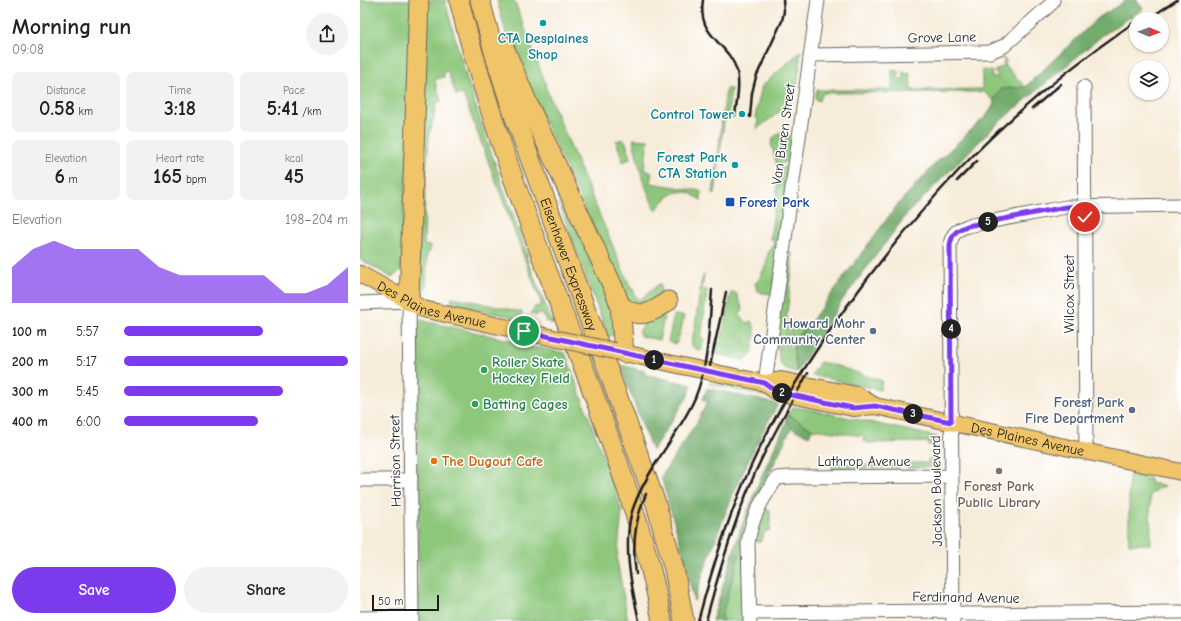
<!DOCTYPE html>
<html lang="en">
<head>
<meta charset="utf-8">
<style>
	body { margin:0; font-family:"Comic Neue",sans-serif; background:#f2f2f2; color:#222; height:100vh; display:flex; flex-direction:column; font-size:15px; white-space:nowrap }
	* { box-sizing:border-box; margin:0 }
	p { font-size:13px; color:#767676 }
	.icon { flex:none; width:22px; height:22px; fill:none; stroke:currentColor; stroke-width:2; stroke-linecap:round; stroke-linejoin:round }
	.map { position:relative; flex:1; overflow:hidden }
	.details { display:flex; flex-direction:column; background:#fff; width:360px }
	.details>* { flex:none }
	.needle { width:26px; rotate:91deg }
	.controls { position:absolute; left:769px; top:12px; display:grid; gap:8px }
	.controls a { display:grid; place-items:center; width:40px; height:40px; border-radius:50%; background:#fff; box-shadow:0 1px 3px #0004; font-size:20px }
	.scale { position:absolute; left:12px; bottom:10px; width:67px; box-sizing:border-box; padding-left:4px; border:2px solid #1c1c1c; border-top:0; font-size:11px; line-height:14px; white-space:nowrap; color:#1c1c1c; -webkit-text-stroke:3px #fff; paint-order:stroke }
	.pin { position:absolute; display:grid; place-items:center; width:34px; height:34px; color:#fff; margin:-17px; border:2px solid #fff; border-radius:50%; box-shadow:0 1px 4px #0007 }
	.km { position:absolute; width:20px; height:20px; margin:-10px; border-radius:50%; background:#222; color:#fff; font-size:11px; line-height:20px; text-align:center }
	.round { display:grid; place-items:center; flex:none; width:42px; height:42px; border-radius:21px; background:#f2f2f2 }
	.head { display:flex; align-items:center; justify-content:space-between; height:68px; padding:0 12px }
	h1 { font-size:22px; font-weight:700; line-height:30px }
	.figures { display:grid; grid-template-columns:repeat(3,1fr); gap:6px; height:68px; padding:4px 12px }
	.figures div { display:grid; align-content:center; border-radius:8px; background:#f2f2f2; text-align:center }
	.figures b { font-size:20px; font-weight:700 }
	.figures small { font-size:11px; font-weight:400 }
	.figures p { font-size:11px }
	.chart { height:112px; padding:8px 12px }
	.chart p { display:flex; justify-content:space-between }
	.chart svg { width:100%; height:72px; margin-top:4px; fill:#7c3aed; opacity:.7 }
	.cta { display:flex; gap:8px; margin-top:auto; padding:8px 12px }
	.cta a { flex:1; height:46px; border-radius:24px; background:#7c3aed; color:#fff; font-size:16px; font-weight:700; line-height:46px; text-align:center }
	.cta a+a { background:#f2f2f2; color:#222 }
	ul { padding:0 12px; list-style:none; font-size:13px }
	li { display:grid; grid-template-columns:64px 48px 1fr; align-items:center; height:30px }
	li i { height:10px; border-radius:5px; background:#7c3aed }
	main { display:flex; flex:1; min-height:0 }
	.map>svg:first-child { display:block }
	.green { fill:#8dc77c; stroke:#54724c }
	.forest { fill:#72ac6c; stroke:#476444 }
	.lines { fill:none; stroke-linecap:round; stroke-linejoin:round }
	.minor-casing { stroke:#69655e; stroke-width:15 }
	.major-casing { stroke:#69655e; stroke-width:18 }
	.highway-casing { stroke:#69655e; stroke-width:21 }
	.minor { stroke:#fff; stroke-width:13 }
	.major { stroke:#f0c469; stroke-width:16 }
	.highway { stroke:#f0c469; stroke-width:19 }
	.rail { stroke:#1c1c1c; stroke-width:2.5 }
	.major-bridge-casing { stroke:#69655e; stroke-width:18; stroke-linecap:butt }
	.major-bridge { stroke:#f0c469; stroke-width:16 }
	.route-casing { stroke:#fff; stroke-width:8 }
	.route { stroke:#7c3aed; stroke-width:5 }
	.culture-dot { fill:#0f9aa8; stroke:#fff; stroke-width:1.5 }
	.transit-dot { fill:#1a4fb4; stroke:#fff; stroke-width:1.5 }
	.service-dot { fill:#5c6f8a; stroke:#fff; stroke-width:1.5 }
	.leisure-dot { fill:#2e9e5b; stroke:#fff; stroke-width:1.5 }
	.food-dot { fill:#e8710a; stroke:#fff; stroke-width:1.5 }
	.education-dot { fill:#8d6e63; stroke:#fff; stroke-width:1.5 }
	.labels { text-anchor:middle; stroke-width:3; stroke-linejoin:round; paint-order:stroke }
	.street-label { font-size:14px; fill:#1c1c1c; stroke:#fff }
	.culture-label { font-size:14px; font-weight:bold; fill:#0d838f; stroke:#fff; text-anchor:end }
	.transit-label { font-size:14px; font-weight:bold; fill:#164399; stroke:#fff; text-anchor:start }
	.service-label { font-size:14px; font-weight:bold; fill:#4e5e75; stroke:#fff; text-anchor:end }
	.leisure-label { font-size:14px; font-weight:bold; fill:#27864d; stroke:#fff; text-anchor:start }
	.food-label { font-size:14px; font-weight:bold; fill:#c56008; stroke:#fff; text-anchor:start }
	.education-label { font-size:14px; font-weight:bold; fill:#785e54; stroke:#fff }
</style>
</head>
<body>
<main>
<section class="details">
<div class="head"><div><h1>Morning run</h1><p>09:08</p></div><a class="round"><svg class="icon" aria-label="share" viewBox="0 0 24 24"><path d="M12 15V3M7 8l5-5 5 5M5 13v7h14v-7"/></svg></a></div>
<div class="figures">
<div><p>Distance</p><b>0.58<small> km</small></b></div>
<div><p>Time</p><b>3:18</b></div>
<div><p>Pace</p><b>5:41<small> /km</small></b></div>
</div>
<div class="figures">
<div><p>Elevation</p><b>6<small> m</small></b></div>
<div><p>Heart rate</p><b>165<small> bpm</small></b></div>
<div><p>kcal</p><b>45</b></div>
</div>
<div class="chart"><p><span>Elevation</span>198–204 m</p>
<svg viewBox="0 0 160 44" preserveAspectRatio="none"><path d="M0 44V22L10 11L20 6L30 11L40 11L50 11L60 11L70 22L80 27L90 27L100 27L110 27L120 27L130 38L140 38L150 33L160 22V44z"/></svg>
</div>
<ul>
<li><b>100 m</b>5:57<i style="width:62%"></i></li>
<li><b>200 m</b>5:17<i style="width:100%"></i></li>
<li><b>300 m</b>5:45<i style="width:71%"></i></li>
<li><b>400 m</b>6:00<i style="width:60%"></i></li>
</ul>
<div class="cta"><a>Save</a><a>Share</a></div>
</section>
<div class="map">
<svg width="821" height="621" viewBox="0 0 821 621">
	<rect width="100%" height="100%" fill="#fff"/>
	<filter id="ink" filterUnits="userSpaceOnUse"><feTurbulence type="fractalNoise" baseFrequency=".025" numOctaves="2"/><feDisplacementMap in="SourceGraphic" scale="8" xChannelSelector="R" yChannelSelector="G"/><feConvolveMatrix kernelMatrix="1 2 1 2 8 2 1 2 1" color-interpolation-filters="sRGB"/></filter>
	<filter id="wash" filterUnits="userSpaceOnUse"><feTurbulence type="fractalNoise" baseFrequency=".012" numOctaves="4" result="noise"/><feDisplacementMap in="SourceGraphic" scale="16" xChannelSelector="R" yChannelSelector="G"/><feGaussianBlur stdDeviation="0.9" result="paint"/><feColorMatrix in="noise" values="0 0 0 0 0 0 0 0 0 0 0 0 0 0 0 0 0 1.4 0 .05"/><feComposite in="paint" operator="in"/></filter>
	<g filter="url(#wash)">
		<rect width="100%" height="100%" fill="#f7ecd9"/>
		<path class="green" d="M0,0H56L41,269L37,274L31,277L0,259Z
			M64,0H85C107,88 137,171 168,256L166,257L193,324L185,321L186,318L178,313L176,316L171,313L175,307L182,305L103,94L96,95L88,72L84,71V77L76,79L75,82L81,101L77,102L69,137L65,182L64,245L70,246V252L67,253L66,289L57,288Z
			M137,0H154L186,85L185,86L271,289H273L275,295L280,300L300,283L301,292L296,303L270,307L149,44Z
			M441,51C439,66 439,93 429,103C420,113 407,120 397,129L398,118L395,117L402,86Z
			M643,57L647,61L644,64L665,87L641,89L634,100L626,94L625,92L463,93L459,101L455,99L457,90H532V70L540,72L538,75V78L541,79L544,78V75L542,72L550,74L551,90L622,89V70L632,71L633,73L631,74V77H638L637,73H635V70L644,66Z
			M366,89H371L368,114H365L355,195L353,193Z
			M421,132H424L432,137L429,159L428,161L417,166L412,146H411L413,138Z
			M263,139L266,142L270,159L263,162L256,141Z
			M274,139L288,140L284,170L292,172L290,183L341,191V200C337,198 334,195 330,193C314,188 304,199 296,211L295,210L282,177L273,140Z
			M176,142L254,307V335L248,336Z
			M428,165L413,291L411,294L402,293L397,290L395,283H397L406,265L409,249H412L414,239H410L417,190V171Z
			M430,253H432V270L426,322L430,345L415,348V343L419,342L418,335H416L419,305L425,292Z
			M344,275L342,289L347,290L341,338L344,339L341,351L337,350L331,345L335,327L341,283Z
			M371,293H376L383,310L379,314L387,323L391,321L394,327L395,333L392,354L384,360L355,354L357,342L361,343Z
			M92,297L162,312L161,315L157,318L91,304Z
			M305,312L299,340L280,336L279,332L285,322Z
			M314,315L324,316L321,330L316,344L308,342Z
			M60,320L167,344L169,347H172V349L175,350V347L205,353L235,434L262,511L257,560L268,621H59L56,326L57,322Z
			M428,322L447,326L432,341Z
			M433,347L437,372C421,368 419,366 418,349Z
			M460,362L477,366L522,381L520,390L452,375Z
			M350,382L422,397L420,400L349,384Z
			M433,407L453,410L578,437V467L546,468V463H568V459H573V445H568V442L507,443V441H504V436L452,429L428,415Z
			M501,463L502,465H540V468L472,469L470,464Z
			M769,475L790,479V483L805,486L797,489L790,495L791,544H769Z
			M407,509L410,510V530L404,532L401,542H397L399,527Z
			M384,539L386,621H362V614Z"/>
		<path class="forest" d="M767,0H777L783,9L743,35L638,123L547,214L481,302L437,372L432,341L447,327L538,204L576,163L627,115L633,106L634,100L641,89L665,87L738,18Z
			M260,365L285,371L284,374L332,385L328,396L292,451Z
			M347,388L418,404C382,466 356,534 334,601L323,553L301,477L337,422L348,401L343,400Z
			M428,415L452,429L449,436L431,428L384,527V539L362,614V621H352L380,531L401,477L427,421L425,420Z"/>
	</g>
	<g filter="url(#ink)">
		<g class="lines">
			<defs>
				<path id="minor" d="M451,55L630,52L644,46L691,4L693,0
					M724,87L726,452
					M0,303L49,301L52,621
					M405,383L458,0
					M0,480H51
					M390,613L582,611L607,614L821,612
					M0,618L52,617
					M390,621L388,544C391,518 402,499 417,478L430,477L592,476
					M593,621L590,245C592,234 596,230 607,226L706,207L821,205"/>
				<g id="major">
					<path id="s1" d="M0,274L63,309L198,339"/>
					<path d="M255,351L327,367L405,383L421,380L497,395L515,406"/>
					<path id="s2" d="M405,383L417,392L493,408L515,406L821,472"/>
				</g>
				<g id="highway">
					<path d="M99,0C131,130 181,254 228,379C257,459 287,538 302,621"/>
					<path id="s3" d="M120,0L136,59L154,115L248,370L296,504L314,569L324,621"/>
					<path d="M143,45L168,104L254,289L260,305L264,353"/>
					<path d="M49,301L59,0"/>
					<path d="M260,305C279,320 291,314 308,301"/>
				</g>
			</defs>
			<use href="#minor" class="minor-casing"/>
			<use href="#major" class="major-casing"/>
			<use href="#highway" class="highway-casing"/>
			<use href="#minor" class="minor"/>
			<use href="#major" class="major"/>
			<use href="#highway" class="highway"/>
			<path class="rail" d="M343,0C337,38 368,41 377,71C380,85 377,101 375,115
				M788,19L817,0
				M672,109L701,84
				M390,117L392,93L396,77L422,21L424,11L423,0
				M597,181L617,161
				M350,366L366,292
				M276,574C272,547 275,519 286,494
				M279,621C272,587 263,550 271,515C276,497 286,479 296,463C309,442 325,421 335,398C349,364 349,326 352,290
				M338,621C354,562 372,504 399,449C424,398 454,352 487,306C522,258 560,211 601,168C654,112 714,64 776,21
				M346,621C359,571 374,521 395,473C410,439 429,406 448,373"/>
			<defs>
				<path id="major-bridge" d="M198,339L255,351"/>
			</defs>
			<use href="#major-bridge" class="major-bridge-casing"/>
			<use href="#major-bridge" class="major-bridge"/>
		</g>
	</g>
	<g class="lines" filter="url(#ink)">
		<defs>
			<path id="route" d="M164,331L328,367L405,383L417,392L493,408L515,406L591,422L590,245C592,234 596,230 607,226L706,207L725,206V217"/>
		</defs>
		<use href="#route" class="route-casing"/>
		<use href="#route" class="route"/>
	</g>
	<g class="culture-dot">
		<circle cx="183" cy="23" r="4"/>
		<circle cx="382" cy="114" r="4"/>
		<circle cx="375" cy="165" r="4"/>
	</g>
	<rect class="transit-dot" x="365" y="197" width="10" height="10" rx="2"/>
	<g class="service-dot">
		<circle cx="513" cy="331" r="4"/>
		<circle cx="772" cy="410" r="4"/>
	</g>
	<g class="leisure-dot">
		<circle cx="124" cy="370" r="4"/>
		<circle cx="115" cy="404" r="4"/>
	</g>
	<circle class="food-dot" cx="74" cy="461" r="4"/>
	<circle class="education-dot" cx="639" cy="471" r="4"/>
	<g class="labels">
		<g class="street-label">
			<text transform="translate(582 37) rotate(-1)" y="5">Grove Lane</text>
			<text transform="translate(423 134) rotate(-82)" y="5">Van Buren Street</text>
			<text dy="5" stroke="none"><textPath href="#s3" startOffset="279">Eisenhower Expressway</textPath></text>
			<text transform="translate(709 294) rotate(-90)" y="5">Wilcox Street</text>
			<text dy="5" stroke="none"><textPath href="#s1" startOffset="79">Des Plaines Avenue</textPath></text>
			<text dy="5" stroke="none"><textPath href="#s2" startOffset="271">Des Plaines Avenue</textPath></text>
			<text transform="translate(35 461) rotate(-91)" y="5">Harrison Street</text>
			<text x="504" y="466">Lathrop Avenue</text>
			<text transform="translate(576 491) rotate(-91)" y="5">Jackson Boulevard</text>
			<text transform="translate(606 597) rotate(1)" y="5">Ferdinand Avenue</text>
		</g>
		<g class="culture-label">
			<text x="183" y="43" text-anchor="middle">CTA Desplaines<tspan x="183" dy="16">Shop</tspan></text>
			<text x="374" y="119">Control Tower</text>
			<text x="367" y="162">Forest Park<tspan x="367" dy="16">CTA Station</tspan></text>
		</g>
		<g class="transit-label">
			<text x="379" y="207">Forest Park</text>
		</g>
		<g class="service-label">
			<text x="505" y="328">Howard Mohr<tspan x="505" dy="16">Community Center</tspan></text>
			<text x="764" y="407">Forest Park<tspan x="764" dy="16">Fire Department</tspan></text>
		</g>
		<g class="leisure-label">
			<text x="132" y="367">Roller Skate<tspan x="132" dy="16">Hockey Field</tspan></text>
			<text x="123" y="409">Batting Cages</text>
		</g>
		<g class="food-label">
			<text x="82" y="466">The Dugout Cafe</text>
		</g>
		<g class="education-label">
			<text x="639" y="491">Forest Park<tspan x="639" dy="16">Public Library</tspan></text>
		</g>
	</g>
</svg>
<div class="controls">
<a><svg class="needle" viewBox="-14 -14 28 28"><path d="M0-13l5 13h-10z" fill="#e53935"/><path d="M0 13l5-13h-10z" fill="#767676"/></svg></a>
<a><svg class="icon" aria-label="layers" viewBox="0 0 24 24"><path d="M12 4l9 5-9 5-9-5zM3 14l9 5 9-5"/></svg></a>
</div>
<div class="scale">50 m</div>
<div class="pin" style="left:164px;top:331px;background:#1e9e55"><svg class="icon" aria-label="arrive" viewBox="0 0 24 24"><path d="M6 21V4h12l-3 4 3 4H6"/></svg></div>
<div class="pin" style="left:725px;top:217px;background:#d93025"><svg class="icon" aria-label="check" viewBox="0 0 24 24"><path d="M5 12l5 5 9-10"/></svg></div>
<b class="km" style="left:294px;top:360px">1</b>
<b class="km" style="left:422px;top:393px">2</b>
<b class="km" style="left:553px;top:414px">3</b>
<b class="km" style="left:591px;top:329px">4</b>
<b class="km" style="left:628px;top:222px">5</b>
</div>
</main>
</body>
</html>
